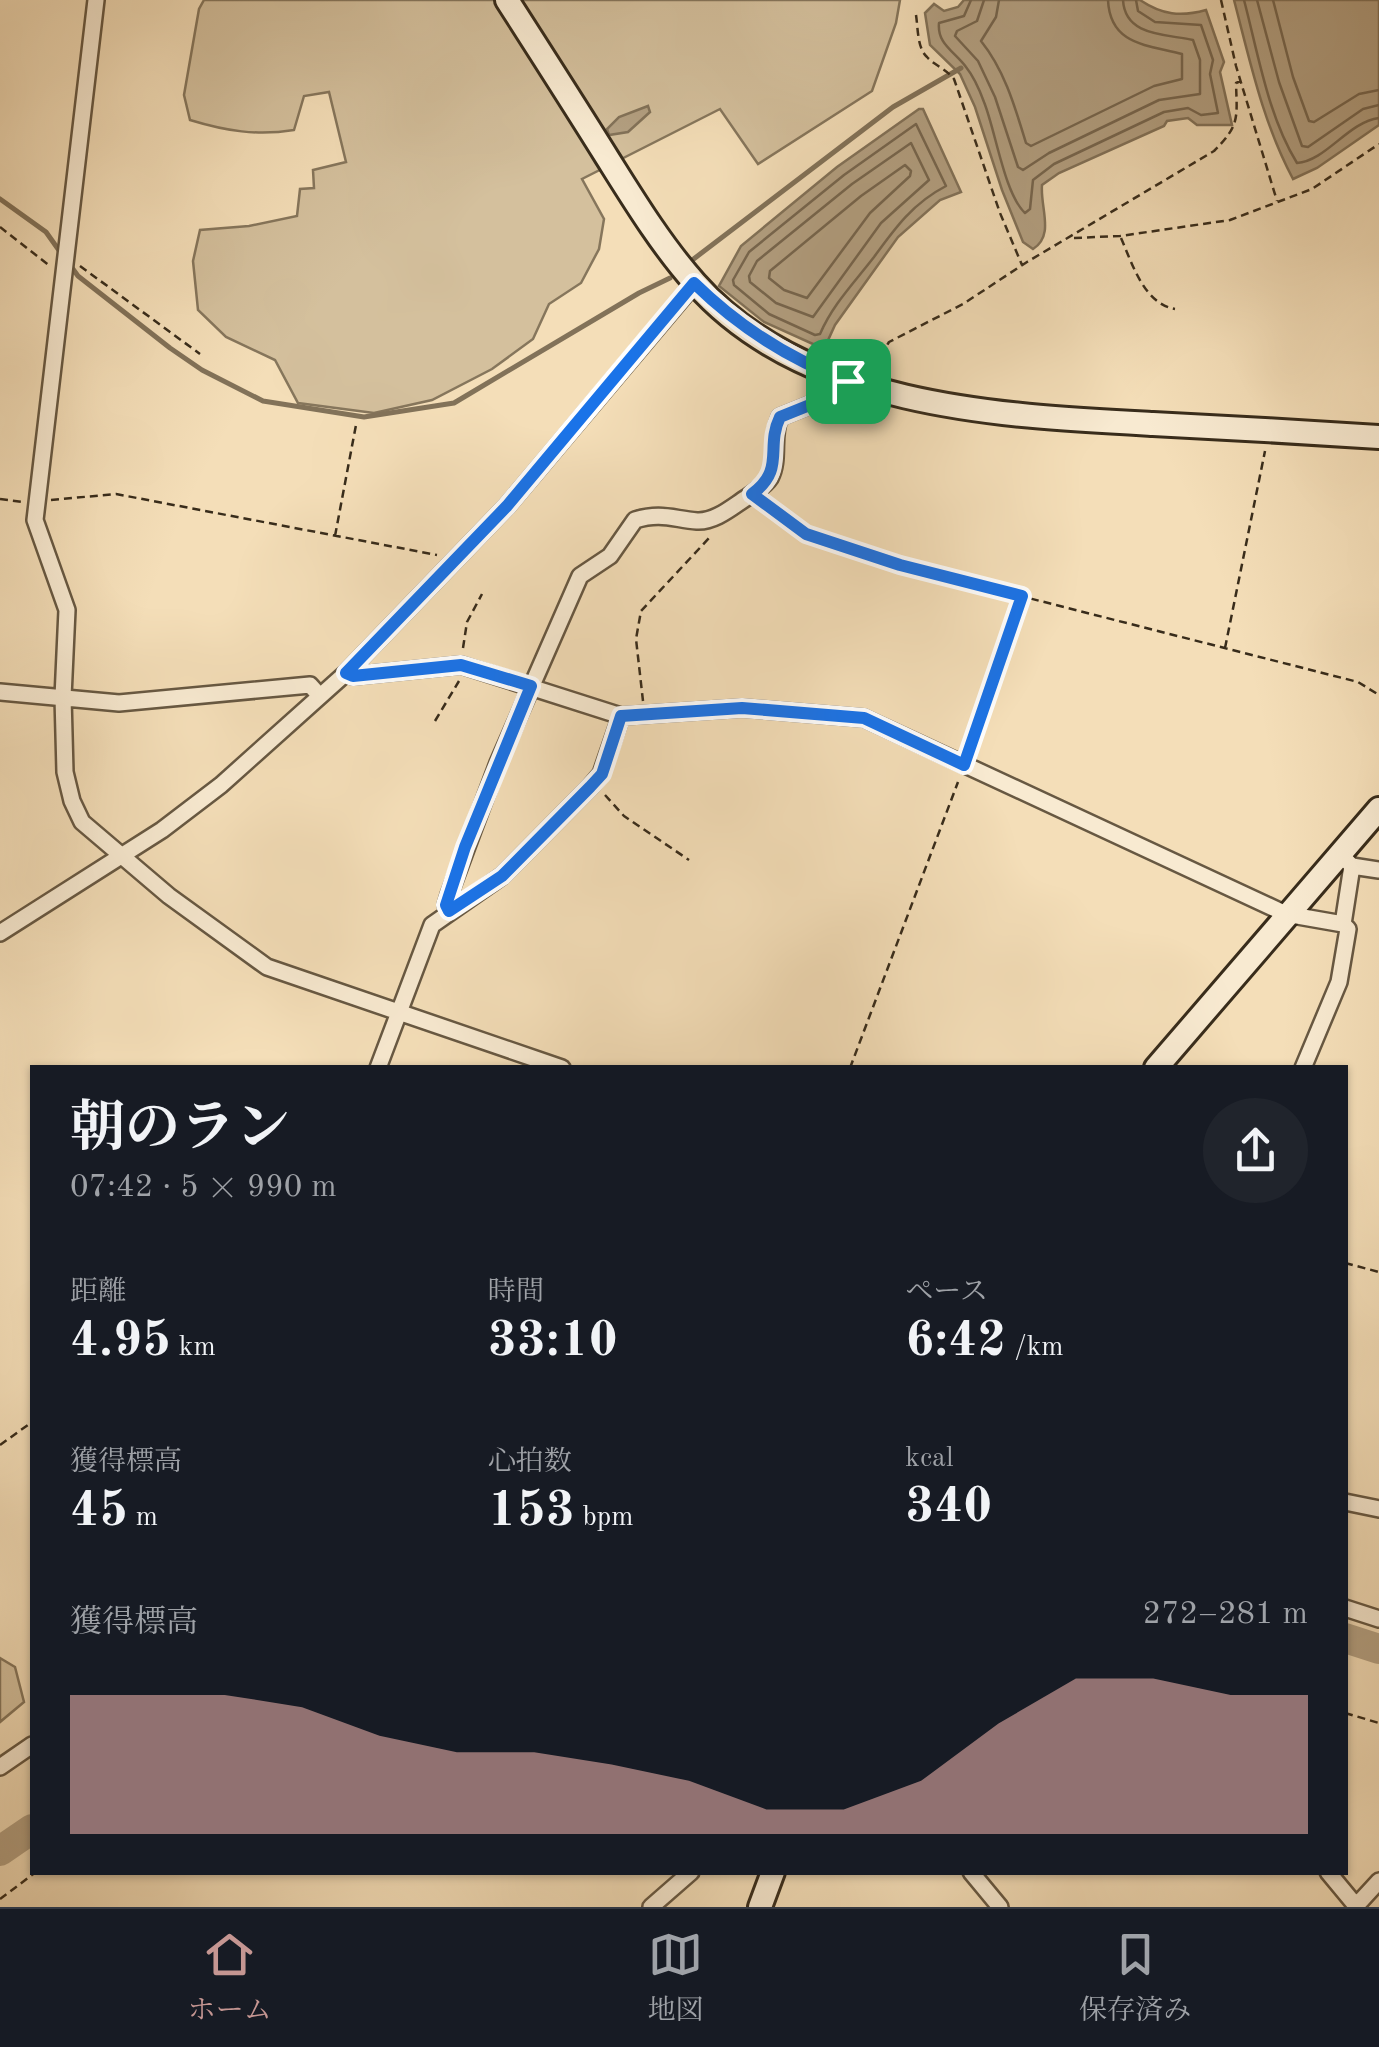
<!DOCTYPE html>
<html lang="ja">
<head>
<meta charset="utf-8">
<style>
	body { margin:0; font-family:"Old Standard TT","Noto Serif JP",serif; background:#20242c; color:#f1f3f6; height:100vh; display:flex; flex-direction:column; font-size:38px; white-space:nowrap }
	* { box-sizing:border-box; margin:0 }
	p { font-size:32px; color:#9ea1a6 }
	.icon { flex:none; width:55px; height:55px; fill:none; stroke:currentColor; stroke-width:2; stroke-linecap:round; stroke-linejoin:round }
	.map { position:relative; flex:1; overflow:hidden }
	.panel { position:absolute; left:30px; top:1065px; width:1318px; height:810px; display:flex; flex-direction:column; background:#171b24; border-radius:0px; box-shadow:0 2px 8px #0004 }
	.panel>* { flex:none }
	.pin { position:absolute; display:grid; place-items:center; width:85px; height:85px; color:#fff; margin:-42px; border-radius:20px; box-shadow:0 5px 15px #0006 }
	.round { display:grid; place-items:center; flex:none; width:105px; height:105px; border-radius:52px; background:#20242c }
	.head { display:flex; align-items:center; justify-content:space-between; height:170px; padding:0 40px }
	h1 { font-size:55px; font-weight:700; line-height:75px }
	.figures { display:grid; grid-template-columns:repeat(3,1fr); gap:15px; height:170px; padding:10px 40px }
	.figures div { display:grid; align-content:center }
	.figures b { font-size:50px; font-weight:700 }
	.figures small { font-size:28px; font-weight:400 }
	.figures p { font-size:28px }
	.chart { height:280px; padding:20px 40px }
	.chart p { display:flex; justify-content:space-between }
	.chart svg { width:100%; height:180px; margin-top:10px; fill:#c59692; opacity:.7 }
	.menu { display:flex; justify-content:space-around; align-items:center; height:140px; border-top:2px solid #363941; background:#171b24; font-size:28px; color:#9ea1a6 }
	.menu a { display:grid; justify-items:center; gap:5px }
	.menu .active { color:#c59692 }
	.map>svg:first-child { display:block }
	.green { fill:#d4c09d; stroke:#86765c; stroke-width:2.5 }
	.water { fill:#b4a183; stroke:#827259; stroke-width:2.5 }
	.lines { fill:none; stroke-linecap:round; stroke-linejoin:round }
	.shore { stroke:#76664f; stroke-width:2.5 }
	.stream { stroke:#827259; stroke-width:5 }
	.river { stroke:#b4a183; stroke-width:30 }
	.street-casing { stroke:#675842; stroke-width:20 }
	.secondary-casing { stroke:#382c1b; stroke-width:28 }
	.path { stroke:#382c1b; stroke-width:2.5; stroke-dasharray:8 5; stroke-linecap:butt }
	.street { stroke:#f8ead1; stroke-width:15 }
	.secondary { stroke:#f8ead1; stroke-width:22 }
	.route-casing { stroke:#fff; stroke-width:20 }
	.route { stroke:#1a73e8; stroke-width:12 }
</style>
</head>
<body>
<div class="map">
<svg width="1379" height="1907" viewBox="0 0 1379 1907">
	<rect width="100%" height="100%" fill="#f4deb8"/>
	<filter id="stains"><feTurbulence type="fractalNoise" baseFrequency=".002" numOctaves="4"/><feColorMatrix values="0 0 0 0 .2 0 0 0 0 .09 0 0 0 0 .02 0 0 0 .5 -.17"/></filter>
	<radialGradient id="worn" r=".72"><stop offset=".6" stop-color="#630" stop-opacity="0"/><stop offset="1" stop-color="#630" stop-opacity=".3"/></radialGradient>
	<path class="green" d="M204,0H900L896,23L872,91L758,164L720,109L582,179L604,219L599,249L581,283L549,304L533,339L492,369L432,400L374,413L298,403L275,360L226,337L198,310L193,261L200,230L249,226L297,216L300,189L314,188L313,170L346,162L329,92L304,96L294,130C257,136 226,131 190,120L184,95L199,9Z
		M0,1658L15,1667L24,1702L0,1722Z"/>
	<path class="water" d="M964,0H1140C1162,15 1181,17 1206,10L1224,62L1220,72L1232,125H1197L1188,118L1167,121L1164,126L1059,173L1042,185C1040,208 1055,235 1033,249L1023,242L1002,190L975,107L960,74L930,45L925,13L934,4L944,11L958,7Z
		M1234,0H1379V125L1317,168L1293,179C1263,123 1250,61 1234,0Z
		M648,106L650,112L628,132L609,135L607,129L619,117Z
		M919,109H923L961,192L940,200L898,237L835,325L824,349L764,322L719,286L741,246L837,167Z"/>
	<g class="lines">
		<path class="shore" d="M971,0L964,16L939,23C937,44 954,51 966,67C974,77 980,91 984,102C996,132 1004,193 1025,213L1030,209L1033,180L1054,164L1164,112L1188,108L1201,115L1218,113L1210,74L1213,60L1201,25L1155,22L1138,11L1136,0
			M984,0L977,21L957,31L955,36L978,61L995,97L1018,167L1023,170L1049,153L1159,100L1200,94V60L1193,40C1167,34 1125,37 1123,0
			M999,0L996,17L981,41C1005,71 1015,107 1026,143L1031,146L1154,86L1182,79V54C1149,45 1110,46 1108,0
			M1244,0C1258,53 1268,116 1297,163C1326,161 1348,122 1379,118
			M1257,0L1279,82L1302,146L1308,147L1363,109L1379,105
			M1273,0L1293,77L1309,121L1314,122L1359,94L1379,90
			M916,124L946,186C913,203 895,228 874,257C854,283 833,304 820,334L815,335L769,314L734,285L733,280L749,252L844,175Z
			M911,143L929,180L881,223L813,317L776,303L750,282L749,276L757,261L852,184Z
			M905,165L911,171L910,176L870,213L807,298L784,290L769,278L770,271L861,196Z"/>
		<path class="stream" d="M0,199L46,232L63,256
			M691,261L893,107L961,68
			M70,265L78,276L170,348L202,370L263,401L364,417L454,403L639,293L670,278"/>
		<path class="river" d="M1345,1638L1379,1649
			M0,1851L32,1829"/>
		<defs>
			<path id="street" d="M96,0L35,520L67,610L63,697L65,772L72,801L82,822L169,896L267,967L562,1068
				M346,673L353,676L461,665L621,716L742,708L864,718L1286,914L1343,924L1348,929L1339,982L1303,1068
				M0,692L119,703L310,685L319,695
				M1346,860L1352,866L1379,870
				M449,911L446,905L449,895L498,763L580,576L610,556L635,520C661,512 673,519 697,521C715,522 732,507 746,498C754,492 765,486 770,478C780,459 771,436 780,417L842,392L848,381
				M1343,924L1352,866
				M0,933L162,830L221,785L346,673L507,506L695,283
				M378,1068L432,925L502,876L590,787L601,774L621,716
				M1345,1502L1379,1509
				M1345,1608L1379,1619
				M0,1767L32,1745
				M971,1872L1000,1907
				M1328,1872L1357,1907
				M1356,1906L1379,1881
				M651,1907L691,1872"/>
			<path id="secondary" d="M507,0C541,53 575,106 608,159C635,202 662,246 695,283C804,407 1000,416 1153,424C1228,428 1304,432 1379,437
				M1156,1068L1379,809
				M760,1907L773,1872"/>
		</defs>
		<use href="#street" class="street-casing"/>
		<use href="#secondary" class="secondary-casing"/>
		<path class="path" d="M1221,0L1236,66L1277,201
			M916,15C918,27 917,48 927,57C934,65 945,68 954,79L1000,213L1022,265
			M0,227L50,266
			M1074,238L1120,236L1230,220L1312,189L1379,144
			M1121,238C1132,263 1144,304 1175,309
			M80,266L200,354
			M874,367L889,342L963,304L1027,262L1214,151C1240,125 1237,118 1236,83L1241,81
			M0,499L23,502
			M51,500L116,494L437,555
			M763,505L806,534L899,565L1358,682L1379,695
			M335,536L356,425
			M463,648L467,622L482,594
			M1225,648L1265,451
			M643,701L636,639L641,611L710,537
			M435,721L459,681
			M969,751L1021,597
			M605,795L624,816L689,860
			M850,1068L958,782
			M1345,1263L1379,1272
			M0,1445L32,1422
			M1345,1713L1379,1723
			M0,1899L36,1872"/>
		<use href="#street" class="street"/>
		<use href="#secondary" class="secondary"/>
	</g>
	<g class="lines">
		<defs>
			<path id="route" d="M694,283C738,326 791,360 848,381L842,392L780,417C765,448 786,469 752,494L806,534L900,565L1022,596L964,765L864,718L742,708L621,716L602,774L590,787L502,876L449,911L446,905L465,847L531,686L461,665L353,676L346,673L507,506Z"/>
		</defs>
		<use href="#route" class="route-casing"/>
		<use href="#route" class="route"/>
	</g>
	<rect width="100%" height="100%" filter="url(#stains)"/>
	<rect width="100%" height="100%" fill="url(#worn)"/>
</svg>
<div class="pin" style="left:848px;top:381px;background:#1e9e55"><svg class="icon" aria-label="arrive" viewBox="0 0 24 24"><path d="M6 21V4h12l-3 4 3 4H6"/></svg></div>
<section class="panel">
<div class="head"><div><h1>朝のラン</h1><p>07:42 · 5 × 990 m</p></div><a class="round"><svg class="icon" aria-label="share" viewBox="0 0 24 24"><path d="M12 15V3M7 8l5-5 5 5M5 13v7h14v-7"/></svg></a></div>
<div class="figures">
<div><p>距離</p><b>4.95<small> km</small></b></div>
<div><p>時間</p><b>33:10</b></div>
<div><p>ペース</p><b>6:42<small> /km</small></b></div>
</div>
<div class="figures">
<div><p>獲得標高</p><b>45<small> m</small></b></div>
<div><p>心拍数</p><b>153<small> bpm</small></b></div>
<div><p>kcal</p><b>340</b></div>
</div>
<div class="chart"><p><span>獲得標高</span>272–281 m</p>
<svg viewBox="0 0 160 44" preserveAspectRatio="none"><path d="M0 44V10L10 10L20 10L30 13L40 20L50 24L60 24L70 27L80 31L90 38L100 38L110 31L120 17L130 6L140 6L150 10L160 10V44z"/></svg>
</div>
</section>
</div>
<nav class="menu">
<a class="active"><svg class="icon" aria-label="home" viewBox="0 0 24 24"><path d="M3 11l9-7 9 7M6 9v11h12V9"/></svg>ホーム</a>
<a><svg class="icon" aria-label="map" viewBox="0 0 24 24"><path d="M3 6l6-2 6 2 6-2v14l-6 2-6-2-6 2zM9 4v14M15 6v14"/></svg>地図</a>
<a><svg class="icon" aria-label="saved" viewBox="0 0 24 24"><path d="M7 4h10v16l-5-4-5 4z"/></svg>保存済み</a>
</nav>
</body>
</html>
